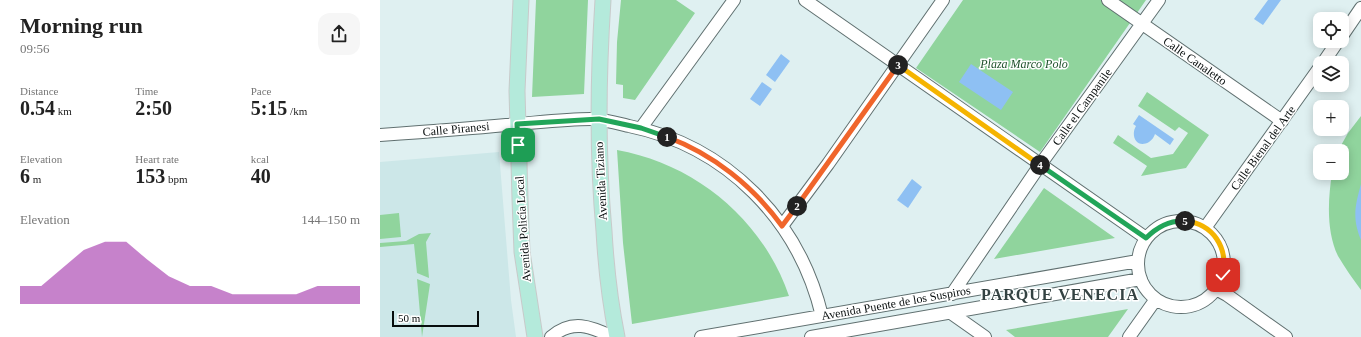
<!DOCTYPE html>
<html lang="en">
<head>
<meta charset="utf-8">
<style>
	body { margin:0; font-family:"Times New Roman",serif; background:#f6f6f6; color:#222; height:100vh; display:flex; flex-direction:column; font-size:15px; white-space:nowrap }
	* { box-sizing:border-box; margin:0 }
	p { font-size:13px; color:#767676 }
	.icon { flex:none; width:22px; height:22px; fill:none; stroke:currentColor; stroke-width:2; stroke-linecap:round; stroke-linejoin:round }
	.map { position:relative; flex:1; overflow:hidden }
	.details { display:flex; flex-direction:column; background:#fff; width:380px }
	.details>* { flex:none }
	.buttons { position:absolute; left:933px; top:12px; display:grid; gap:8px }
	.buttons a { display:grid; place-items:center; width:36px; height:36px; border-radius:8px; background:#fff; box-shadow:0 2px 10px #0003; font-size:20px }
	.scale { position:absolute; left:12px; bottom:10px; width:87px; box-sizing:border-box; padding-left:4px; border:2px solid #070d0d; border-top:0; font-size:11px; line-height:14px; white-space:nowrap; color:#070d0d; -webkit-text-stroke:3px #fff; paint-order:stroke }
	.pin { position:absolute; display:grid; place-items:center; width:34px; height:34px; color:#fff; margin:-17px; border-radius:8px; box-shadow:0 2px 6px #0006 }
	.km { position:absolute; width:20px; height:20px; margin:-10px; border-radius:50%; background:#222; color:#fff; font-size:11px; line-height:20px; text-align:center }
	.round { display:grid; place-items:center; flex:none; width:42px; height:42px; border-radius:12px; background:#f6f6f6 }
	.overview { display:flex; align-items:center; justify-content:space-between; height:68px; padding:0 20px }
	h1 { font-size:22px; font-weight:800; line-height:30px }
	.stats { display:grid; grid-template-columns:repeat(3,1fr); gap:6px; height:68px; padding:4px 20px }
	.stats div { display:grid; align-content:center }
	.stats b { font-size:20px; font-weight:800 }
	.stats small { font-size:11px; font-weight:400 }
	.stats p { font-size:11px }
	.chart { height:112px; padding:8px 20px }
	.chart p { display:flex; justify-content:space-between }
	.chart svg { width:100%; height:72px; margin-top:4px; fill:#af4eb6; opacity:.7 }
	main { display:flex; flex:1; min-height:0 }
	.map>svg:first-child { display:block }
	.built { fill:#cce7e8 }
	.green { fill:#90d49d }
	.water { fill:#8ec0f3 }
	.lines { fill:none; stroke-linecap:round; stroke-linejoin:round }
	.minor-casing { stroke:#607070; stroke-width:14 }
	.major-casing { stroke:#c8caca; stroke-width:17 }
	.minor { stroke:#fff; stroke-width:12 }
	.major { stroke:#b4eadb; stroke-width:15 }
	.split-1-casing { stroke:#fff; stroke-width:8 }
	.split-2-casing { stroke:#fff; stroke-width:8 }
	.split-3-casing { stroke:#fff; stroke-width:8 }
	.split-4-casing { stroke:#fff; stroke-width:8 }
	.split-5-casing { stroke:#fff; stroke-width:8 }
	.split-6-casing { stroke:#fff; stroke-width:8 }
	.split-1 { stroke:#22a559; stroke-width:5 }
	.split-2 { stroke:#f0652b; stroke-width:5 }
	.split-3 { stroke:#f0652b; stroke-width:5 }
	.split-4 { stroke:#f5b400; stroke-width:5 }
	.split-5 { stroke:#22a559; stroke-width:5 }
	.split-6 { stroke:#f5b400; stroke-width:5 }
	.labels { text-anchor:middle; stroke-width:3; stroke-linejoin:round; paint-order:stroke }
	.street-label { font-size:12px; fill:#070d0d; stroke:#fff }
	.park-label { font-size:12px; font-style:italic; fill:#1e522b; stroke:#fff }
	.district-label { font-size:16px; font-weight:bold; letter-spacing:1px; fill:#334242; stroke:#fff }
</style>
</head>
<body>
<main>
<section class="details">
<div class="overview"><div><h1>Morning run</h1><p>09:56</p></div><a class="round"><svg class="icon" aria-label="share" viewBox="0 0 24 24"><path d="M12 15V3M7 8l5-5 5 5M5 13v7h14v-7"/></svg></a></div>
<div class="stats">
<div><p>Distance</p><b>0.54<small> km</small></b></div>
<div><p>Time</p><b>2:50</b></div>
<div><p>Pace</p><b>5:15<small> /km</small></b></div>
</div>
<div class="stats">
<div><p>Elevation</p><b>6<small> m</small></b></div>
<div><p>Heart rate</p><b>153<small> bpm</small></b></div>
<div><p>kcal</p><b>40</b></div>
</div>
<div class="chart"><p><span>Elevation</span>144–150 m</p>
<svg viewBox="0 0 160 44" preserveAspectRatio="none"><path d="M0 44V33L10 33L20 22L30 11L40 6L50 6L60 17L70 27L80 33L90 33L100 38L110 38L120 38L130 38L140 33L150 33L160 33V44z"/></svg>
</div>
</section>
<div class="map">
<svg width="981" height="337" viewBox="0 0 981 337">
	<rect width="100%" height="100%" fill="#dff0f1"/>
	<path class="built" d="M119,152L131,300L136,337H0V162Z"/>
	<path class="green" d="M156,0H208L204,94L152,97Z
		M241,0H296L315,13L255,100L243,98V85L236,84L237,42Z
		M583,0H766L660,152L536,68Z
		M767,92L829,135L806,168L761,176L767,166L733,143L738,135L771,158L793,154L808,133L799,127L795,131L758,106Z
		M981,116V290C973,279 965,268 958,256C946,231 948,199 952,173H962V151H958L959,149L968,133Z
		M237,150C316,164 383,220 409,296L252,324L243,243Z
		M664,188L735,238L614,259Z
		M19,213L21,237L0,239V215Z
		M51,233L46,242L49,278L37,273L34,244L0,247V243L26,241L39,234Z
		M37,279L50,284L42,337Z
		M748,309L728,337H635L626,330Z"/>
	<path class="water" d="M888,0H901L883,25L874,19Z
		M401,54L410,61L395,82L386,75Z
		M591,64L633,92L621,110L579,82Z
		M382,82L392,89L380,106L370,99Z
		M759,115L794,139L790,145L775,134C774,137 772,140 769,142C757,149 750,136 756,126L753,124Z
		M532,179L542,187L528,208L517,200Z
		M981,184V240C972,218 975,206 981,184Z"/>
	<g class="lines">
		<defs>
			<path id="minor" d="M425,0L766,238
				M728,0L902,121
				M962,36L981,8
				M943,63L958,41
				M261,128L354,0
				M0,135C42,132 84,129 126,125C154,123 183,119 211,119C223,119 237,123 249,126C347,146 419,220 442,316
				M758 264a43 43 0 1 1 86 0a43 43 0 1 1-86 0Z
				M402,226L448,164L563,0
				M825,228L940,67
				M836,289L847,295L906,337
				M572,294L660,165L779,0
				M571,313L605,337
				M171,337C192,319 210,326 233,337
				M321,337L758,261
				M431,337L761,279
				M749,337L776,299"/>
			<path id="major" d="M141,0L137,91L140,199L142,252L155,337
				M223,0C218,77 217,154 224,231C226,267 230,302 237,337"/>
		</defs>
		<use href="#minor" class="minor-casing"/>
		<use href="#major" class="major-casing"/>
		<use href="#minor" class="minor"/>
		<use href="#major" class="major"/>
	</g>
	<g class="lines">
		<defs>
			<path id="split-1" d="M138,145L137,124L219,119L261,128L287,137"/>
			<path id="split-2" d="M287,137C333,154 373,186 402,226L417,206"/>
			<path id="split-3" d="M417,206L518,65"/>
			<path id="split-4" d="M518,65L660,165"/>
			<path id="split-5" d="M660,165L766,238C777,227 789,220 805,221"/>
			<path id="split-6" d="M805,221C834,224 848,248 843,275"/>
		</defs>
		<use href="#split-1" class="split-1-casing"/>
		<use href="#split-2" class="split-2-casing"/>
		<use href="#split-3" class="split-3-casing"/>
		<use href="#split-4" class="split-4-casing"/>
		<use href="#split-5" class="split-5-casing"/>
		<use href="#split-6" class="split-6-casing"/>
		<use href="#split-1" class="split-1"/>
		<use href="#split-2" class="split-2"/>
		<use href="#split-3" class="split-3"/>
		<use href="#split-4" class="split-4"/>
		<use href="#split-5" class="split-5"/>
		<use href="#split-6" class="split-6"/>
	</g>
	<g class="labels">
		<g class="street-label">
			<text transform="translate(815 61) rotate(35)" y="4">Calle Canaletto</text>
			<text transform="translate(702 107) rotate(-54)" y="4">Calle el Campanile</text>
			<text transform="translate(76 129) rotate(-5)" y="4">Calle Piranesi</text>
			<text transform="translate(883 148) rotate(-54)" y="4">Calle Bienal del Arte</text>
			<text transform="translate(221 181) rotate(-93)" y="4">Avenida Tiziano</text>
			<text transform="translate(143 229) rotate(-94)" y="4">Avenida Policía Local</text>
			<text transform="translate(516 303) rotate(-10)" y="4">Avenida Puente de los Suspiros</text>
		</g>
		<g class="park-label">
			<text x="644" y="68">Plaza Marco Polo</text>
		</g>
		<g class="district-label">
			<text x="680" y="300">PARQUE VENECIA</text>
		</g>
	</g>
</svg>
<div class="buttons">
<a><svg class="icon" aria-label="locate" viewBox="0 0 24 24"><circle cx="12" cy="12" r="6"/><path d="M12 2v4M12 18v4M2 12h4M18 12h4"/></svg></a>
<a><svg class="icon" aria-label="layers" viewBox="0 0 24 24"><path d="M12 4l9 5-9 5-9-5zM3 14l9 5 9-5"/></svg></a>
<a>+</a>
<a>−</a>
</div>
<div class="scale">50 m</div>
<div class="pin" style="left:138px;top:145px;background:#1e9e55"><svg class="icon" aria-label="arrive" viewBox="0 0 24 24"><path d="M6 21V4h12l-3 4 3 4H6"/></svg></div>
<div class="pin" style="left:843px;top:275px;background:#d93025"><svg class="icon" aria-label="check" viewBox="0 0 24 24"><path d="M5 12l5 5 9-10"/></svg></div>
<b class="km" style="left:287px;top:137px">1</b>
<b class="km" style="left:417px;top:206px">2</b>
<b class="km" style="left:518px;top:65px">3</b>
<b class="km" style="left:660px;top:165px">4</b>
<b class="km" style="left:805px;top:221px">5</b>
</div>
</main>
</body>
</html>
